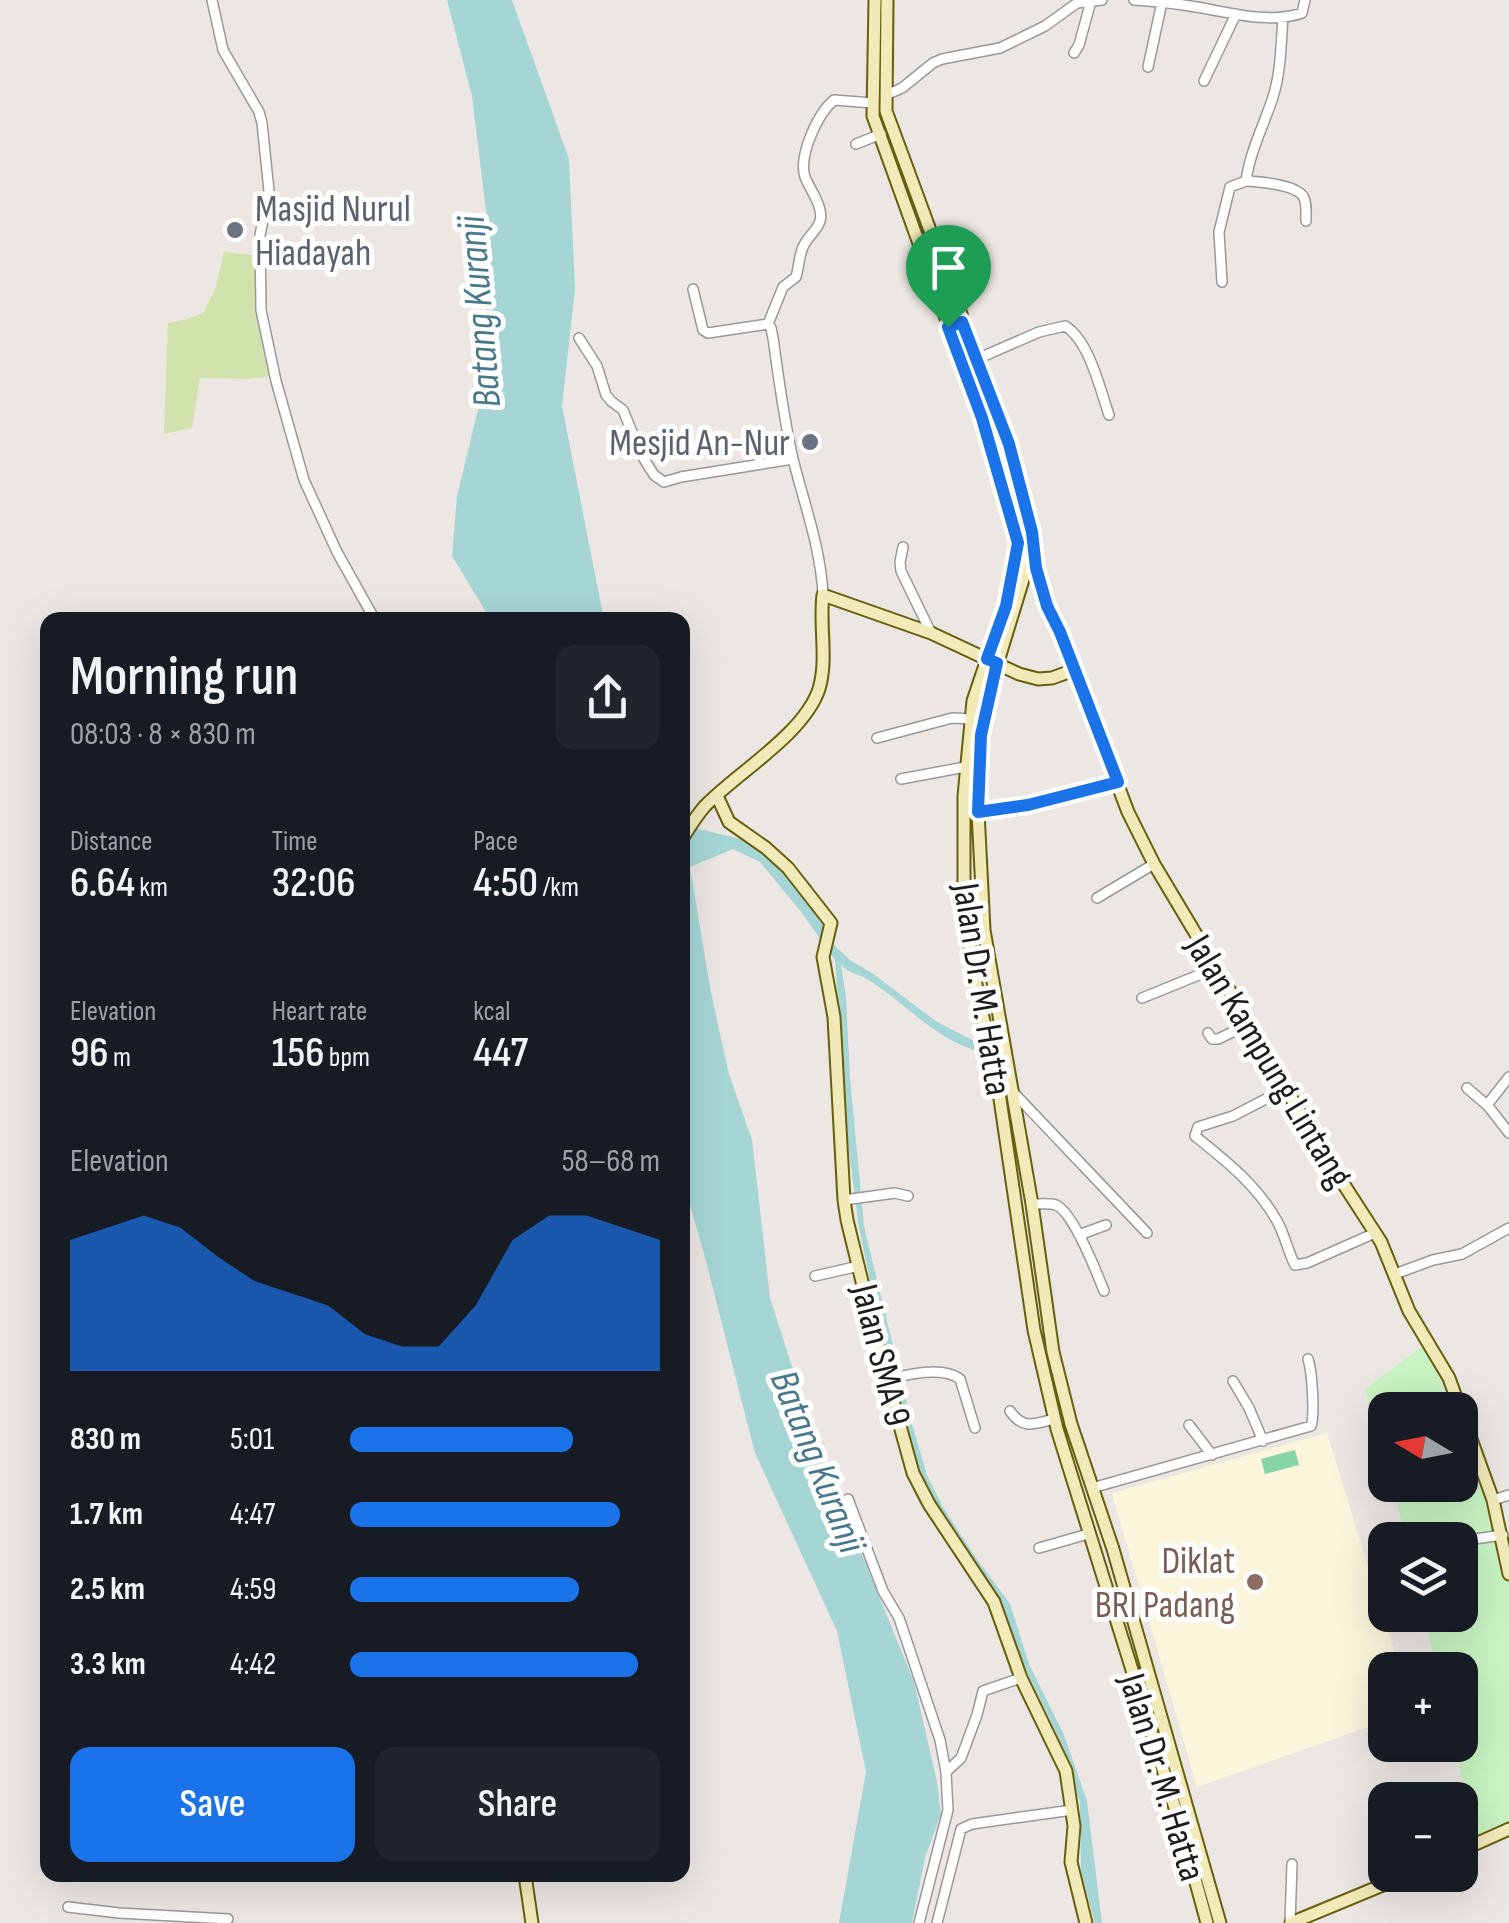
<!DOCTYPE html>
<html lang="en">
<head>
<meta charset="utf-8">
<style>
	body { margin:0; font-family:"Sofia Sans Condensed",sans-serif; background:#20242c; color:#f1f3f6; height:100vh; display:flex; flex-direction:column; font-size:38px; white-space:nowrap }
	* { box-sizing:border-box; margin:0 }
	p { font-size:32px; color:#9ea1a6 }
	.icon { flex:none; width:55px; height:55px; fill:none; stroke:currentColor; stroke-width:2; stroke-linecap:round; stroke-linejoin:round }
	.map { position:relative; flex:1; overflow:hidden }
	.drawer { position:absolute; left:40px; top:612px; width:650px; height:1270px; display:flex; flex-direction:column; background:#171b24; border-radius:20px; box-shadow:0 10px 40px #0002 }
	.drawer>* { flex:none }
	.needle { width:65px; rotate:280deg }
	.fabs { position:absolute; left:1368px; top:1392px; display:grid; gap:20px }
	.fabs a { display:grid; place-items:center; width:110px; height:110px; border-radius:20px; background:#171b24; box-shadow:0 10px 40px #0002; font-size:50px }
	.pin { position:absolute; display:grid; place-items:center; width:85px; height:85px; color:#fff; margin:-102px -42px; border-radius:50% 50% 50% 0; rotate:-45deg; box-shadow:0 0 10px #0007 }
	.pin .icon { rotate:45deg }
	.round { display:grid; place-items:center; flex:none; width:105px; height:105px; border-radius:20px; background:#20242c }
	.summary { display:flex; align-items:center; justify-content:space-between; height:170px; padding:0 30px }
	h1 { font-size:55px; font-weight:600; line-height:75px }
	.metrics { display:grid; grid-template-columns:repeat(3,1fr); gap:15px; height:170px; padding:10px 30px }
	.metrics div { display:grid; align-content:center }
	.metrics b { font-size:42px; font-weight:600 }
	.metrics small { font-size:28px; font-weight:400 }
	.metrics p { font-size:28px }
	.chart { height:280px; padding:20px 30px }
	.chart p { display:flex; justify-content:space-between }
	.chart svg { width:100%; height:180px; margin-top:10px; fill:#1a73e8; opacity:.7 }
	.button { display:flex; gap:20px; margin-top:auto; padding:20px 30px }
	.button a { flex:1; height:115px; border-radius:20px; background:#1a73e8; color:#fff; font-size:40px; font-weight:600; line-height:115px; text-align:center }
	.button a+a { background:#20242c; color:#f1f3f6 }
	ul { padding:0 30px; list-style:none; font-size:32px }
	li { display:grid; grid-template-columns:160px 120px 1fr; align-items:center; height:75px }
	li i { height:25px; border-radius:12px; background:#1a73e8 }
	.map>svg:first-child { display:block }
	.education { fill:#fbf5dc }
	.grass { fill:#d2e2ac }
	.park { fill:#c8f3c2 }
	.pitch { fill:#87d4a7 }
	.water { fill:#a6d5d6 }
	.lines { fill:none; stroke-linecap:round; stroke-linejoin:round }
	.street-casing { stroke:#999; stroke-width:12 }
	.secondary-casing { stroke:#675f0f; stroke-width:15 }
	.street { stroke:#fff; stroke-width:9 }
	.secondary { stroke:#f3eaba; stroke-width:11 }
	.route-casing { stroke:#fff; stroke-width:20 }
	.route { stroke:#1a73e8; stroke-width:12 }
	.worship-dot { fill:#6b7280; stroke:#fff; stroke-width:4 }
	.education-dot { fill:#8d6e63; stroke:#fff; stroke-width:4 }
	.labels { text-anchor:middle; stroke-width:10; stroke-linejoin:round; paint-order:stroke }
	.worship-label { font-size:38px; fill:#5b616d; stroke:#fff; text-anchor:start }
	.street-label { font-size:38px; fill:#1c1c1c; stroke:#fff }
	.education-label { font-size:38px; fill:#785e54; stroke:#fff; text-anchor:end }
	.water-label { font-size:40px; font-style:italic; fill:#48788b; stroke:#fff }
</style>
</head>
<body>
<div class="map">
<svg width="1509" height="1923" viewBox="0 0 1509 1923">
	<rect width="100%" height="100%" fill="#ece7e2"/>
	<path class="education" d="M1327,1433L1400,1670H1385V1721L1197,1787L1112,1493Z"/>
	<path class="grass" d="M224,252L252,255L275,376L248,379L200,378L192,428L164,434L168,323L185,320L203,313L216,287Z"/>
	<path class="park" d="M1426,1344L1452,1410H1385V1454L1365,1389Z
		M1460,1432L1509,1559V1831L1478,1843L1454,1745H1460V1670H1437L1424,1615H1460V1540H1406L1393,1485H1460Z"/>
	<path class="pitch" d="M1295,1450L1299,1465L1265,1474L1261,1459Z"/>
	<path class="water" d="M447,0H512L569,159L575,289L562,406L604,620H491L452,556L457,496L481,397L490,243L472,96Z
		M682,825L749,841L779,864L828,929L835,946L850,960L872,973L937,1022L978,1043L981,1052C936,1041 906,1003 867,979C857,973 848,974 841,964L846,997L850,1078L864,1226L912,1424L927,1475L943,1507L974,1555L1010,1604L1029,1664L1064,1735L1087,1801L1102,1923H1095L1081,1872L1080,1803L1060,1741L1024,1666L1003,1610L953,1536L916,1468L882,1336L859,1228L849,1151L835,960L802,913L760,862L733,849L690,867L711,993L729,1074L752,1140L770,1298L818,1447L914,1682L937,1782L941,1814L925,1858L912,1923H839L866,1772L837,1631L755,1453L703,1250L683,1181Z"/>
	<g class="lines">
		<defs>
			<path id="street" d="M212,0L223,50L259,112L262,123L269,191L260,235L261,310L276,381L304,480L337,552L375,620
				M1134,0C1153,1 1171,3 1190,6C1225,11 1268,25 1302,13L1305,0
				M1074,53L1079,45L1091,1
				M1148,67L1162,2
				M1204,81L1236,14
				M886,95L902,88L933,63L942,59L1000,48L1045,26L1077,3L1102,0
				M856,144L881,134
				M1246,181C1260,182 1294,184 1303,196C1307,202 1306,213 1306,221
				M1222,282L1219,232L1230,187L1246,181C1250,151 1264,125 1273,97C1281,72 1281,43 1283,17
				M693,289L703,330L708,333L768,324
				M579,338L597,366L606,395L611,401L623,410L641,454L654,475L664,482L681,477L793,459
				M977,359L1039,332L1065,326C1089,340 1100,389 1109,415
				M903,547L900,562L901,571L931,633
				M1033,550L1047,606L1074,670
				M823,595C821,550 805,506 794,463C784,422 779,380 773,338L771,328L768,324L783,287L796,277C799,267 799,255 803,247C807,237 817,231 820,221C824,207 810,190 805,177C798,156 818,113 834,100L873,103
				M877,738L952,718L971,719
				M901,779L965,767
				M978,812L1028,805L1118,782
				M1097,898L1154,864
				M1142,998L1216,968
				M1208,1033L1212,1039H1218L1249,1024
				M1467,1088L1488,1106L1509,1133
				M1285,1089L1233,1116L1198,1127L1195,1136C1226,1161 1257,1185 1277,1221C1285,1235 1288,1252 1295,1265L1307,1263L1375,1233
				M1013,1092L1147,1233
				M1487,1105L1509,1077
				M844,1200L895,1193L908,1196
				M1032,1204C1039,1204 1050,1203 1056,1205C1073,1212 1097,1273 1104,1291
				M1079,1235L1106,1225
				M1395,1274L1433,1260L1462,1254L1509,1228
				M815,1276L859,1266
				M888,1380C907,1374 943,1366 960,1379L975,1428
				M1233,1381L1249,1408L1263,1441
				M1010,1411C1023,1430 1034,1424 1054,1419
				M1189,1425L1212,1455
				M1092,1488L1311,1426C1315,1415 1312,1371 1308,1359
				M848,1499L883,1591L899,1618L940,1740L946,1772L948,1810L919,1923
				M1493,1500L1509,1495
				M1460,1541L1503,1535
				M1039,1548L1088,1534
				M946,1772L961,1758L977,1715L983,1691L1021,1678
				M68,1907L119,1913L228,1919
				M937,1923L961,1829L972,1824L1072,1810
				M1290,1923L1292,1864"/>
			<path id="secondary" d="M875,0L873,116L982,418L1019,543L1005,606L973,701L964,796V886L970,948L978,996L996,1072L1034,1330L1057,1429L1180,1824L1207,1923
				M887,0L886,111L1009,444L1032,532L1033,547L992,681L981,735L978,812L984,930L1032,1204L1053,1352L1071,1424L1113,1549L1220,1923
				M717,796L729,822L766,848L788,868L831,923L823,957L834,1017L844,1200L847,1220L876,1339L913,1473L929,1504L994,1602L1021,1678L1066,1771L1074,1826L1071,1862L1086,1923
				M682,839C689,828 696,816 705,806C738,772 804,734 819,689C828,659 819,625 823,595L931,633L1019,674L1038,679L1052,678L1074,670L1128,812L1154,864L1234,998L1317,1143L1381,1242L1409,1311L1449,1378L1493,1500L1509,1574
				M1460,1851L1509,1829
				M525,1875L532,1923
				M1291,1923L1407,1875"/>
		</defs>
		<use href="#street" class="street-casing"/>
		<use href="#secondary" class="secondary-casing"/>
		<use href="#street" class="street"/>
		<use href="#secondary" class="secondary"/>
	</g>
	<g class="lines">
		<defs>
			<path id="route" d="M962,322L1009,444L1032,532L1036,568L1047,606L1060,632L1118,782L1028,805L978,812L981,735L997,663L987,659L1006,606L1018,543L982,418L948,327Z"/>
		</defs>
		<use href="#route" class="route-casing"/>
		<use href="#route" class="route"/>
	</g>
	<g class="worship-dot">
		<circle cx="235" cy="230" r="10"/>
		<circle cx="810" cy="442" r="10"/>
	</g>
	<circle class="education-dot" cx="1255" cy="1582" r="10"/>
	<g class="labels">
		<g class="worship-label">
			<text x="255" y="221">Masjid Nurul<tspan x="255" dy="44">Hiadayah</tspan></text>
			<text x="790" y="455" text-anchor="end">Mesjid An-Nur</text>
		</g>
		<g class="street-label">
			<text transform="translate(983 989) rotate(81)" y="13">Jalan Dr. M. Hatta</text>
			<text transform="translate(1270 1061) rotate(59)" y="13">Jalan Kampung Lintang</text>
			<text transform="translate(882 1355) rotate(76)" y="13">Jalan SMA 9</text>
			<text transform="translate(1163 1777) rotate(73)" y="13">Jalan Dr. M. Hatta</text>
		</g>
		<g class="education-label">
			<text x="1235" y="1573">Diklat<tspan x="1235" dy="44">BRI Padang</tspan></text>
		</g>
		<g class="water-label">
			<text transform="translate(478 312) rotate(-95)" y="14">Batang Kuranji</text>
			<text transform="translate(819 1461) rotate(68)" y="14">Batang Kuranji</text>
		</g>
	</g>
</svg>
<div class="fabs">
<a><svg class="needle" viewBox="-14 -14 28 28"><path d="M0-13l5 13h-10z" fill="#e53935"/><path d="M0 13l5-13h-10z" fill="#9ea1a6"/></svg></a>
<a><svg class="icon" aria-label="layers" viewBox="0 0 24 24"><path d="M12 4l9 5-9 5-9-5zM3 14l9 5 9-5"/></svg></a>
<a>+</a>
<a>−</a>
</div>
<div class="pin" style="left:948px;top:327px;background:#1e9e55"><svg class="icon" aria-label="arrive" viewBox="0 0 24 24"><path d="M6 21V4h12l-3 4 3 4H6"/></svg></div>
<section class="drawer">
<div class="summary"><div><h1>Morning run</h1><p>08:03 · 8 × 830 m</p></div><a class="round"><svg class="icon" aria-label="share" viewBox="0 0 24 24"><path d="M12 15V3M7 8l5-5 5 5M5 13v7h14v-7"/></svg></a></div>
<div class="metrics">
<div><p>Distance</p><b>6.64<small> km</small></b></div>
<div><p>Time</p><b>32:06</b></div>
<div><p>Pace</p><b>4:50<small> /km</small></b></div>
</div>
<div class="metrics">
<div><p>Elevation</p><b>96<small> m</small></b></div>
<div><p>Heart rate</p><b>156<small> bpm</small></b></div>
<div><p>kcal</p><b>447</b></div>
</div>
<div class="chart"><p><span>Elevation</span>58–68 m</p>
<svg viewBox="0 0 160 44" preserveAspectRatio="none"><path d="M0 44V12L10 9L20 6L30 9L40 16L50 22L60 25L70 28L80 35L90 38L100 38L110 28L120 12L130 6L140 6L150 9L160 12V44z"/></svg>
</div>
<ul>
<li><b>830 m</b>5:01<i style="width:72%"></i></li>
<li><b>1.7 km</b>4:47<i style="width:87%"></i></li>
<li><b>2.5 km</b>4:59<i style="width:74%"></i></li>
<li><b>3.3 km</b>4:42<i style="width:93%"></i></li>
</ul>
<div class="button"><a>Save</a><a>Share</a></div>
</section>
</div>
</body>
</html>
